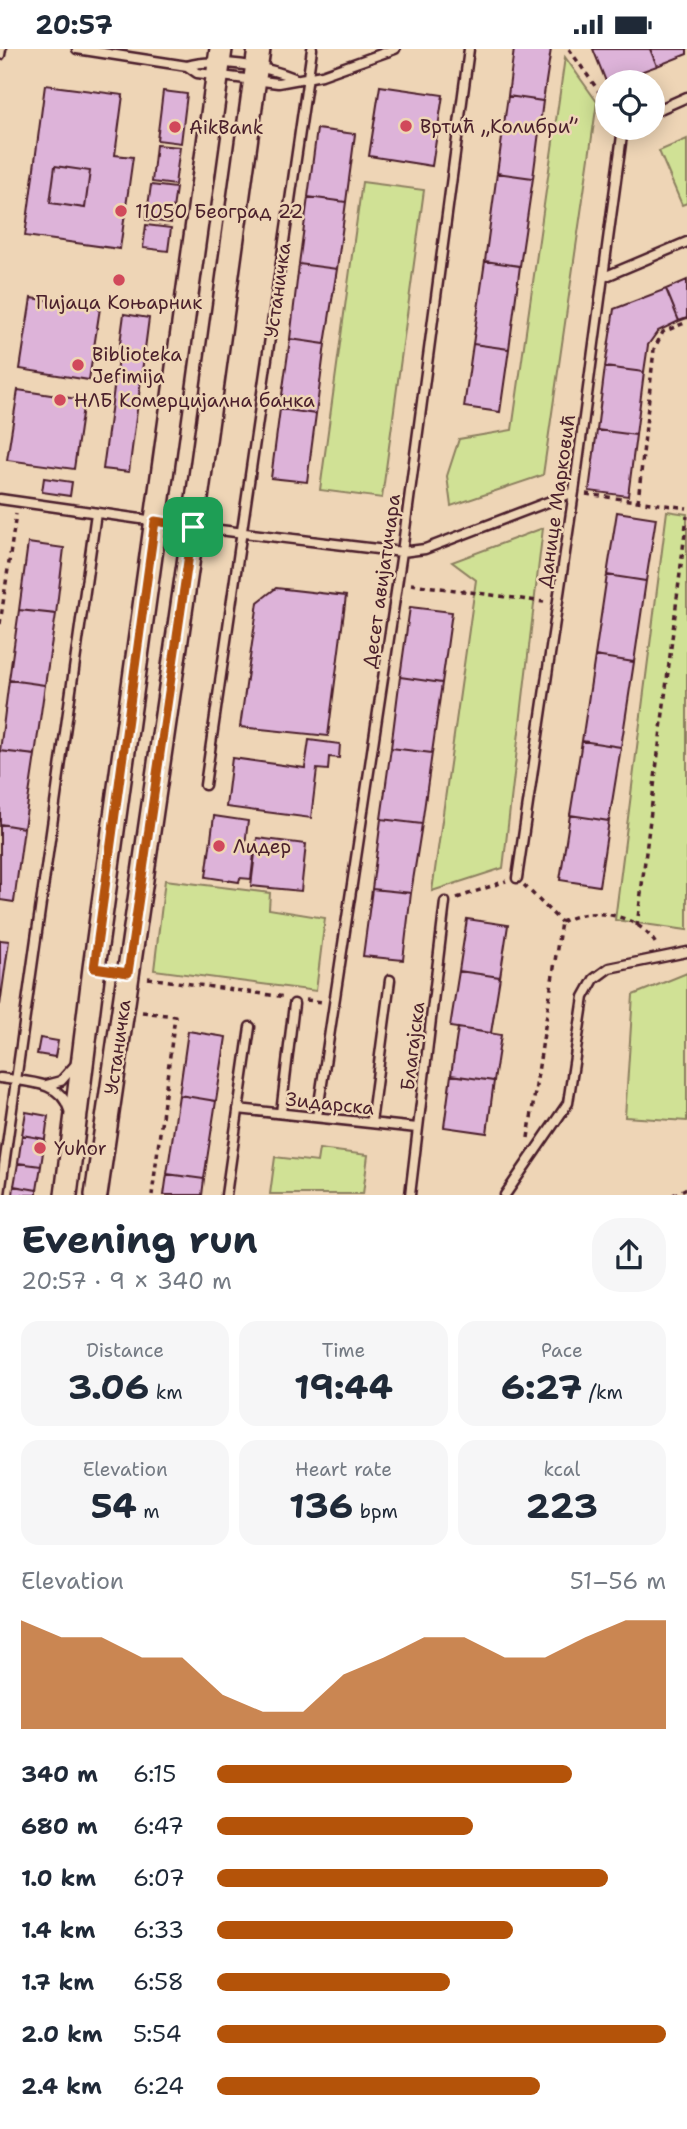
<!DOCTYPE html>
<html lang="en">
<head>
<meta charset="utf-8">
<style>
	body { margin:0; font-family:"Shantell Sans",sans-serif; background:#f6f6f7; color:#1f2937; height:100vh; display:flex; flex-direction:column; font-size:26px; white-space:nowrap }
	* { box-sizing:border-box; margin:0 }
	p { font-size:23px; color:#747a83 }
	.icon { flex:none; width:38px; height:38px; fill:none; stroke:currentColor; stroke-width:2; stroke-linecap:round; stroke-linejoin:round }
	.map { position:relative; height:1146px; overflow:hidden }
	.details { display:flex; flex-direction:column; background:#fff; flex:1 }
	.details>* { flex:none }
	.tools { position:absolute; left:595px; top:21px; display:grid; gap:14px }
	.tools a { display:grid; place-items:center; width:70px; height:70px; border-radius:50%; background:#fff; box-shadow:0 4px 18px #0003; font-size:35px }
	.pin { position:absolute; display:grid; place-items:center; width:60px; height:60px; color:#fff; margin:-30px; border-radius:14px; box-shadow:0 4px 10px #0006 }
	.round { display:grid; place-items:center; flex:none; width:74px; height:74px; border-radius:28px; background:#f6f6f7 }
	.headline { display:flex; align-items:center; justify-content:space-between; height:119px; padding:0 21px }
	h1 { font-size:38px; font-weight:700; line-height:52px }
	.figures { display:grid; grid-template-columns:repeat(3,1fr); gap:10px; height:119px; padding:7px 21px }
	.figures div { display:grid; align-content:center; border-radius:18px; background:#f6f6f7; text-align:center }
	.figures b { font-size:35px; font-weight:700 }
	.figures small { font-size:19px; font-weight:400 }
	.figures p { font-size:19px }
	.chart { height:196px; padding:14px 21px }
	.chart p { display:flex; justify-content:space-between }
	.chart svg { width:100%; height:126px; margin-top:7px; fill:#b45309; opacity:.7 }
	ul { padding:0 21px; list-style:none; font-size:23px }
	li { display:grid; grid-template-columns:112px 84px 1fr; align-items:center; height:52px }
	li i { height:18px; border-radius:9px; background:#b45309 }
	.status { display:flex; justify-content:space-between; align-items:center; height:49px; padding:0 35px; background:#fff; direction:ltr }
	.status svg { height:19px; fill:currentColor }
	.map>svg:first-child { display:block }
	.green { fill:#d0e195; stroke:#8d8060; stroke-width:2 }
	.building { fill:#ddb3d9; stroke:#4a1f2b; stroke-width:2; fill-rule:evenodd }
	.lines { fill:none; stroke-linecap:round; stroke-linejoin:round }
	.service-casing { stroke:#4a1f2b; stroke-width:13 }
	.secondary-casing { stroke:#4a1f2b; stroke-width:26 }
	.path { stroke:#4a1f2b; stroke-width:3.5; stroke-dasharray:5 5; stroke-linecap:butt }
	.service { stroke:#eed5b6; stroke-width:8 }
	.secondary { stroke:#eed5b6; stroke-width:21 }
	.route-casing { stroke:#fff; stroke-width:14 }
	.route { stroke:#b45309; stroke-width:9 }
	.poi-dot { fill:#d1495b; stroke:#eed5b6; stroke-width:2.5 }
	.labels { text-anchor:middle; stroke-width:5; stroke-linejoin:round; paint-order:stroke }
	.poi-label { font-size:19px; fill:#4a1f2b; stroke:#eed5b6; text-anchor:start }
	.street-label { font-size:19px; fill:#4a1f2b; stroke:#eed5b6 }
</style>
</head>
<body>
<div class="status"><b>20:57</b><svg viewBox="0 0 49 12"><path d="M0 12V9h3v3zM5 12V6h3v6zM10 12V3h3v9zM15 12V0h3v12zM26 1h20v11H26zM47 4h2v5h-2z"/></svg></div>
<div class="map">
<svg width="687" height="1146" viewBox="0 0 687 1146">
	<rect width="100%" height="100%" fill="#eed5b6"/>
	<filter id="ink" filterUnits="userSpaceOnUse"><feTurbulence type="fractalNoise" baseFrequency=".0143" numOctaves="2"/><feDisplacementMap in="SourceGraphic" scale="14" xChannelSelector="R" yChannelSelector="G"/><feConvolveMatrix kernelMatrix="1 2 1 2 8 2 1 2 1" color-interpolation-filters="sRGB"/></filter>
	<g filter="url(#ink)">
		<path class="green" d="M565,8L597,53L543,426L451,457L447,427L459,390L512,381Z
			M687,90V154L682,156L659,102Z
			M362,133L424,141L382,449L320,441Z
			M667,462L687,465V881L615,871Z
			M543,479L503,819L432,842L476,531L452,513Z
			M165,831L270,844L269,860L325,869L316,942L154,921Z
			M687,924V1072L625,1068L633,946Z
			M319,1100L368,1106L363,1145H270L275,1108L317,1113Z"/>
		<path class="building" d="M514,0H551L543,52L508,47Z
			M593,0H650L657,17L607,35Z
			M650,0H687V5L657,17Z
			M45,36L123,46L115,106L133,108L120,200L25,187ZM55,117L90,122L85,159L50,154Z
			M380,37L443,46L432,117L369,107Z
			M163,42L187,45L181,94L157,91Z
			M508,47L543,52L533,129L497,124Z
			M317,80L355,85L346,153L308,148Z
			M156,96L180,98L175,136L152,133Z
			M55,117L90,122L85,159L50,154Z
			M497,124L533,129L520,217L485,212Z
			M151,136L176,139L171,174L146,171Z
			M308,148L346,153L337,220L299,215Z
			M146,176L171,179L168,202L143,199Z
			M485,212L520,217L509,300L473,295Z
			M299,215L337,220L325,295L290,290Z
			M687,231V269L679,272L666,240Z
			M666,240L679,272L658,282L648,296L644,323L605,318L614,260Z
			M31,249L100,259L89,331L20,320Z
			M124,265L149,269L129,423L103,420Z
			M290,290L325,295L316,365L280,360Z
			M473,295L509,300L500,363L464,358Z
			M605,318L644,323L636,386L597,381Z
			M18,341L84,351L74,420L7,411Z
			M280,360L316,365L307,433L271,429Z
			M597,381L636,386L628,447L589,442Z
			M44,429L72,433L70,447L42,443Z
			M617,463L656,469L646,532L607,526Z
			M28,494L64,499L56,565L19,561Z
			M607,526L646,532L634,613L595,607Z
			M276,539L346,547L328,687L240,678L258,553Z
			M410,558L452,563L442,634L400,628Z
			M19,561L56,565L45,636L9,631Z
			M595,607L634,613L621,698L582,692Z
			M400,628L442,634L432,704L391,699Z
			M9,631L45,636L35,706L0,702Z
			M309,691L340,695L339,709L329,708L328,721L317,720L311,769L226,758L232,709L305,719Z
			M582,692L621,698L609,772L570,766Z
			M391,699L432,704L422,775L381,770Z
			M0,702L35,706L24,779L0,775Z
			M570,766L609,772L599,837L560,831Z
			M214,767L248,772L245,796L255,797L251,830L240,829L239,833L206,828Z
			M381,770L422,775L411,844L372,840Z
			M0,775L24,779L14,853L0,851Z
			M257,789L306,795L301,842L251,837Z
			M372,840L411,844L403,911L363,907Z
			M467,870L508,876L500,928L459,922Z
			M0,891L9,892L0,956Z
			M459,922L500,928L491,984L450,978Z
			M458,979L501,986L494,1032L451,1026Z
			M188,982L226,988L216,1052L179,1046Z
			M40,989L58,992L55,1008L37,1005Z
			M451,1026L494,1032L487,1084L444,1078Z
			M179,1046L216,1052L204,1130L167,1125Z
			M26,1063L48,1067L45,1090L22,1086Z
			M22,1086L45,1090L41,1117L18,1114Z
			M18,1114L41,1117L37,1141L14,1137Z
			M167,1125L204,1130L202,1146H164Z
			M14,1137L37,1141V1146H13Z"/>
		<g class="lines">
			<defs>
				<path id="service" d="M77,0L187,17L197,24L278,34L322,26L395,0
					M0,6L1,0
					M187,17C213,8 269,18 294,29
					M653,63L687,48
					M604,228L687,193
					M0,450L211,480L402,503L425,500L574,443
					M205,736L312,0
					M517,829L574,443L623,79
					M0,1029C25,1033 61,1031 69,1061
					M46,1036L61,1032L77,1014
					M238,1060L417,1079
					M281,1064L294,955
					M317,1068L402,503L469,0
					M371,1074L390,931
					M0,1145L96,464
					M226,1146L250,978
					M410,1146L445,853
					M505,1146L568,1054L584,948L594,930L609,919L687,903"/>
				<path id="secondary" d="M66,1146L94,919L221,0
					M96,1146L188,515L259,0"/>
			</defs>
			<use href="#service" class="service-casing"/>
			<use href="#secondary" class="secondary-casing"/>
			<path class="path" d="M569,0L607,54
				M586,445L687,459
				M638,453L654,300L663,283L687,273
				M411,535L544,553
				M0,575L16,465
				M524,836L561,873
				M457,849L506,832
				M561,873C592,857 639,864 657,897
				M637,877L687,467
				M148,929L285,948
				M306,951L323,953
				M142,963L175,967L152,1146
				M528,1089L561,873
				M673,1146L687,1139"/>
			<use href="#service" class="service"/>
			<use href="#secondary" class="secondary"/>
		</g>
	</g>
	<g class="lines" filter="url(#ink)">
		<defs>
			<path id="route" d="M155,472L193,478L128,924L94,919Z"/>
		</defs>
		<use href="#route" class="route-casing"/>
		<use href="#route" class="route"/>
	</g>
	<g class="poi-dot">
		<circle cx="406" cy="77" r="7"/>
		<circle cx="175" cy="78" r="7"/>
		<circle cx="121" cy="162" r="7"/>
		<circle cx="119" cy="231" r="7"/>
		<circle cx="78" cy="316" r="7"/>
		<circle cx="60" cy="351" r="7"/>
		<circle cx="219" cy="797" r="7"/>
		<circle cx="40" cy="1099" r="7"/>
	</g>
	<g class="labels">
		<g class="poi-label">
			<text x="420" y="84">Вртић „Колибри”</text>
			<text x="189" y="85">AikBank</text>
			<text x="135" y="169">11050 Београд 22</text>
			<text x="119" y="260" text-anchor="middle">Пијаца Коњарник</text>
			<text x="92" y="312">Biblioteka<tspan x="92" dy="22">Jefimija</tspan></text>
			<text x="74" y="358">НЛБ Комерцијална банка</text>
			<text x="233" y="804">Лидер</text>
			<text x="54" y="1106">Yuhor</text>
		</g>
		<g class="street-label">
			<text transform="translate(277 241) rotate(-82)" y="7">Устаничка</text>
			<text transform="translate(556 452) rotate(-82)" y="7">Данице Марковић</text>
			<text transform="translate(381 532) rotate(-82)" y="7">Десет авијатичара</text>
			<text transform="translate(412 997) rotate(-83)" y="7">Благајска</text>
			<text transform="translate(117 998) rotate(-82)" y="7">Устаничка</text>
			<text transform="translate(330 1054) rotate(6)" y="7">Зидарска</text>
		</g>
	</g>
</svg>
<div class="tools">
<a><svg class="icon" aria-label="locate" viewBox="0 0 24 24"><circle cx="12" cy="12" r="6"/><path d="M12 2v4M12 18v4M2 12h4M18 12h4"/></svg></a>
</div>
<div class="pin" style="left:193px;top:478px;background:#1e9e55"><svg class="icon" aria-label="arrive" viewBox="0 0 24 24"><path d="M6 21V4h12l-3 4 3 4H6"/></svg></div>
</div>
<section class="details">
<div class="headline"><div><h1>Evening run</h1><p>20:57 · 9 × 340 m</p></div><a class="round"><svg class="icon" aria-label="share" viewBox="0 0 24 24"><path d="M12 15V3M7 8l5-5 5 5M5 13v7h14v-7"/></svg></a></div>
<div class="figures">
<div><p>Distance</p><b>3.06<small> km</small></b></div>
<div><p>Time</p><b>19:44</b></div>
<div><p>Pace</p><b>6:27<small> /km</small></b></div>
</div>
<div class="figures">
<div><p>Elevation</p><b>54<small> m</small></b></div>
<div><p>Heart rate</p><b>136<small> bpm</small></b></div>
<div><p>kcal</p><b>223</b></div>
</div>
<div class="chart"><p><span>Elevation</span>51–56 m</p>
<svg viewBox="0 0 160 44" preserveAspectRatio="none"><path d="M0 44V6L10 12L20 12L30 19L40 19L50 32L60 38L70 38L80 25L90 19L100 12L110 12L120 19L130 19L140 12L150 6L160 6V44z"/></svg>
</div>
<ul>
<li><b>340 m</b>6:15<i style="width:79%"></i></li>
<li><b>680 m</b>6:47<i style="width:57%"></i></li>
<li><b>1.0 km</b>6:07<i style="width:87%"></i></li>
<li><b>1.4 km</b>6:33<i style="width:66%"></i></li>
<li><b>1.7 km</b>6:58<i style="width:52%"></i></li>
<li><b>2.0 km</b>5:54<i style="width:100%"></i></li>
<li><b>2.4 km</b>6:24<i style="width:72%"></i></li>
</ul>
</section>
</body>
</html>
